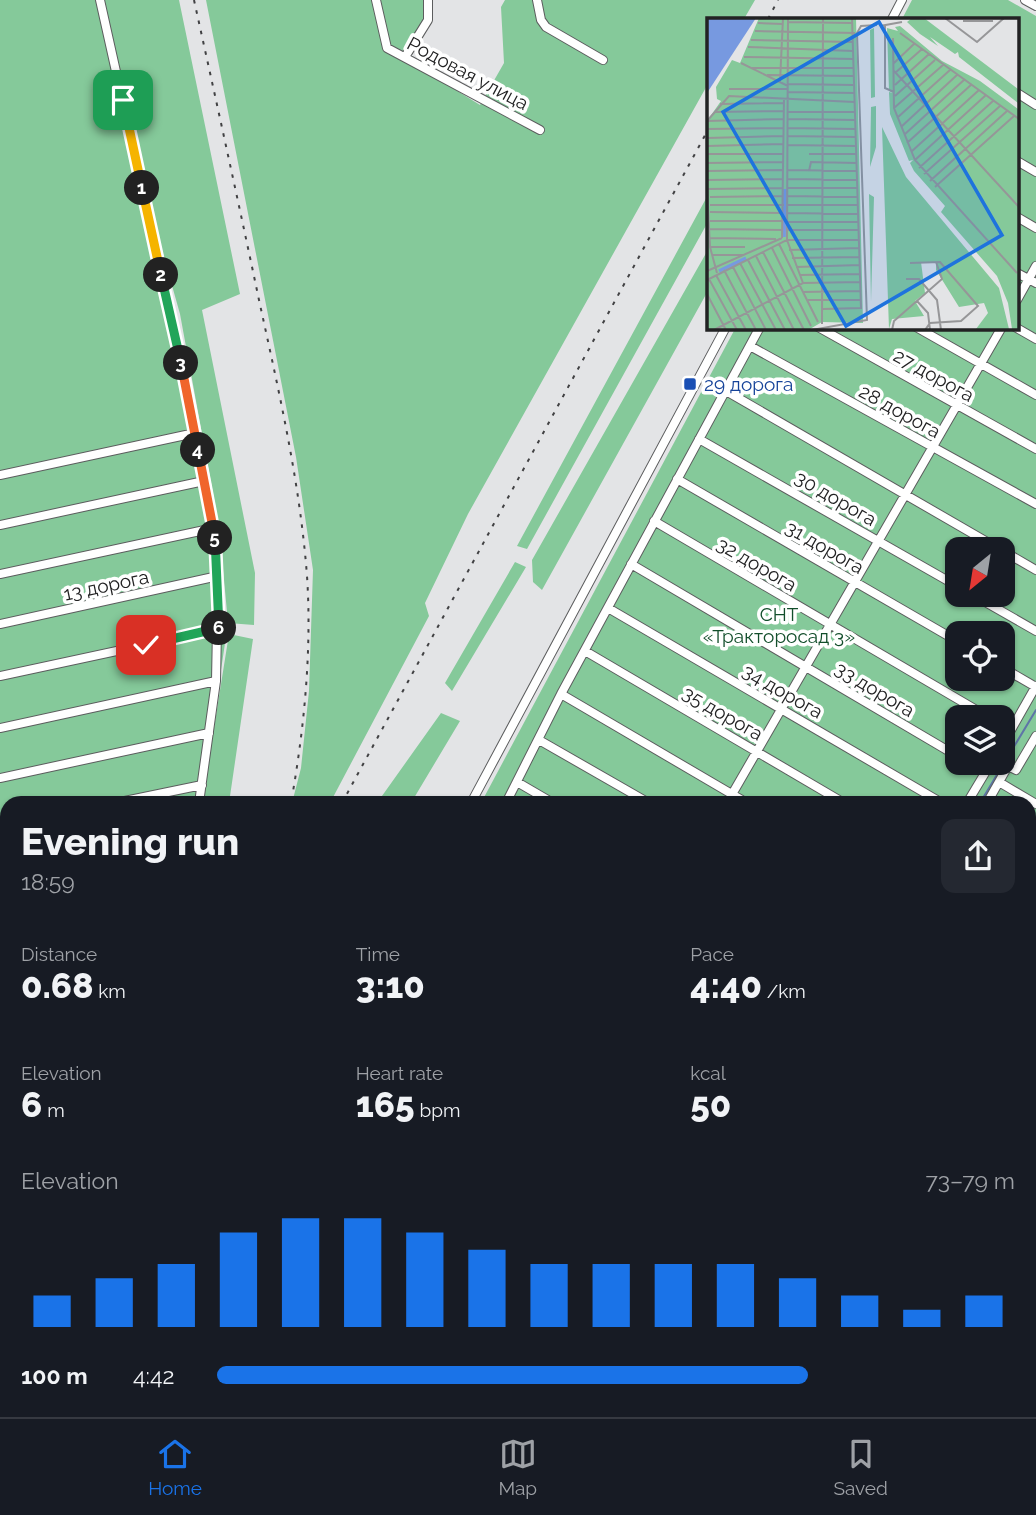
<!DOCTYPE html>
<html lang="en">
<head>
<meta charset="utf-8">
<style>
	body { margin:0; font-family:Raleway,sans-serif; background:#242831; color:#f1f3f6; height:100vh; display:flex; flex-direction:column; font-size:26px; white-space:nowrap }
	* { box-sizing:border-box; margin:0 }
	p { font-size:23px; color:#9ea1a6 }
	.icon { flex:none; width:38px; height:38px; fill:none; stroke:currentColor; stroke-width:2; stroke-linecap:round; stroke-linejoin:round }
	.map { position:relative; flex:1; overflow:hidden }
	.drawer { position:absolute; left:0px; top:796px; width:1036px; height:621px; display:flex; flex-direction:column; background:#171b24; border-radius:21px 21px 0 0; box-shadow:0 2px 5px #0004 }
	.drawer>* { flex:none }
	.needle { width:46px; rotate:210deg }
	.controls { position:absolute; left:945px; top:537px; display:grid; gap:14px }
	.controls a { display:grid; place-items:center; width:70px; height:70px; border-radius:14px; background:#171b24; box-shadow:0 2px 5px #0004; font-size:35px }
	.pin { position:absolute; display:grid; place-items:center; width:60px; height:60px; color:#fff; margin:-30px; border-radius:14px; box-shadow:0 4px 10px #0006 }
	.km { position:absolute; width:35px; height:35px; margin:-18px; border-radius:50%; background:#222; color:#fff; font-size:19px; line-height:35px; text-align:center }
	.round { display:grid; place-items:center; flex:none; width:74px; height:74px; border-radius:14px; background:#242831 }
	.summary { display:flex; align-items:center; justify-content:space-between; height:119px; padding:0 21px }
	h1 { font-size:38px; font-weight:800; line-height:52px }
	.stats { display:grid; grid-template-columns:repeat(3,1fr); gap:10px; height:119px; padding:7px 21px }
	.stats div { display:grid; align-content:center }
	.stats b { font-size:35px; font-weight:800 }
	.stats small { font-size:19px; font-weight:400 }
	.stats p { font-size:19px }
	.chart { height:196px; padding:14px 21px }
	.chart p { display:flex; justify-content:space-between }
	.chart svg { width:100%; height:126px; margin-top:7px; stroke:#1a73e8; stroke-width:6 }
	ul { padding:0 21px; list-style:none; font-size:23px }
	li { display:grid; grid-template-columns:112px 84px 1fr; align-items:center; height:52px }
	li i { height:18px; border-radius:9px; background:#1a73e8 }
	.dock { display:flex; justify-content:space-around; align-items:center; height:98px; border-top:2px solid #363941; background:#171b24; font-size:19px; color:#9ea1a6 }
	.dock a { display:grid; justify-items:center; gap:4px }
	.dock .active { color:#1a73e8 }
	.map>svg:first-child { display:block }
	.green { fill:#85c99a; fill-rule:evenodd }
	.lines { fill:none; stroke-linecap:round; stroke-linejoin:round }
	.stream { stroke:#5e75a7; stroke-width:2 }
	.minor-casing { stroke:#5c5d5e; stroke-width:10 }
	.minor { stroke:#fff; stroke-width:8 }
	.rail { stroke:#414143; stroke-width:2; stroke-dasharray:3.5 7; stroke-linecap:butt }
	.split-1-casing { stroke:#fff; stroke-width:14 }
	.split-2-casing { stroke:#fff; stroke-width:14 }
	.split-3-casing { stroke:#fff; stroke-width:14 }
	.split-4-casing { stroke:#fff; stroke-width:14 }
	.split-5-casing { stroke:#fff; stroke-width:14 }
	.split-6-casing { stroke:#fff; stroke-width:14 }
	.split-7-casing { stroke:#fff; stroke-width:14 }
	.split-1 { stroke:#f5b400; stroke-width:9 }
	.split-2 { stroke:#f5b400; stroke-width:9 }
	.split-3 { stroke:#22a559; stroke-width:9 }
	.split-4 { stroke:#f0652b; stroke-width:9 }
	.split-5 { stroke:#f0652b; stroke-width:9 }
	.split-6 { stroke:#22a559; stroke-width:9 }
	.split-7 { stroke:#22a559; stroke-width:9 }
	.transit-dot { fill:#1a4fb4; stroke:#fff; stroke-width:2.5 }
	.labels { text-anchor:middle; stroke-width:7; stroke-linejoin:round; paint-order:stroke }
	.street-label { font-size:19px; fill:#222223; stroke:#fff }
	.transit-label { font-size:19px; fill:#164399; stroke:#fff; text-anchor:start }
	.park-label { font-size:19px; fill:#124e2b; stroke:#fff }
	.inset-river { fill:none; stroke:#7799e0; stroke-width:3.5 }
	.inset-road { fill:none; stroke:#969698; stroke-width:2 }
	.view { fill:#1e73dd; fill-opacity:0.15; stroke:#1e73dd; stroke-width:3.5 }
	.inset-edge { fill:none; stroke:#222223; stroke-width:3.5 }
</style>
</head>
<body>
<div class="map">
<svg width="1036" height="1417" viewBox="0 0 1036 1417">
	<rect width="100%" height="100%" fill="#e3e4e6"/>
	<path class="green" d="M0,0H179L240,294L202,310L255,573L254,625L228,623L219,526L180,314L162,250L217,526L227,630L201,803H7V1243L0,1255Z
		M206,0H425L428,20L404,58L480,105L504,63L501,7L505,0H755L744,19H709V82L468,514L425,603L429,616L330,803H292L301,768L309,691L313,570L296,457Z
		M912,0H1008L1036,16V1417H149L153,1410H1029V803H481L736,327H1017V19H902ZM957,550H1003V595H957ZM957,634H1003V679H957ZM957,718H1003V763H957Z
		M709,193V220L527,549L517,546Z
		M709,248V289L542,590L533,582L532,560Z
		M515,562L526,567L452,691L445,683Z
		M229,634L253,639L229,803H202Z
		M441,713L460,721L411,803H377Z
		M7,1247V1307L0,1320V1259Z"/>
	<g class="lines">
		<path class="stream" d="M980,803L1036,710"/>
		<defs>
			<path id="minor" d="M100,0L176,340L214,528L218,576L216,681L199,803
				M376,0L387,48L540,130
				M537,0L541,20L546,27L603,60
				M1025,0L1036,6
				M892,19L902,0
				M405,57L428,20V0
				M1017,93L1036,105
				M1017,161L1036,172
				M1017,217L1036,228
				M1017,273L1036,283
				M1017,300L1036,266
				M818,327L1036,449
				M916,327L1036,395
				M1015,327L1036,339
				M750,346L1036,504
				M726,391L1001,550
				M699,439L957,586
				M0,475L195,433
				M677,479L957,641
				M654,521L990,718
				M0,525L204,481
				M1003,551L1036,570
				M631,564L957,756
				M0,574L214,528
				M973,595L1036,631
				M608,608L942,803
				M0,624L218,576
				M585,651L844,803
				M1003,668L1036,687
				M0,676L219,629
				M561,694L747,803
				M0,728L216,681
				M539,740L649,803
				M1003,744L1036,686
				M969,763L985,773
				M0,778L209,733
				M517,782L553,803
				M999,782L1036,804
				M115,803L202,785
				M471,803L726,327
				M506,803L561,694L760,327
				M727,803L1002,327
				M967,803L991,763
				M987,803L1008,766L1016,770L1036,736
				M0,829L7,863
				M1029,856L1036,860
				M0,877L7,875
				M1029,912L1036,916
				M0,926L7,925
				M1029,971L1036,975
				M0,979L7,977
				M1029,1026L1036,1030
				M0,1030L7,1029
				M0,1080L7,1078
				M1029,1081L1036,1085
				M0,1130L7,1128
				M1029,1136L1036,1140
				M0,1181L7,1180
				M1029,1192L1036,1196
				M0,1232L7,1231
				M1029,1246L1036,1250
				M0,1252L7,1240
				M1029,1302L1036,1306
				M0,1349L7,1337
				M1029,1356L1036,1360
				M0,1390L7,1392
				M0,1400L2,1401
				M19,1410L35,1417
				M219,1410L230,1417
				M314,1410L325,1417
				M411,1410L421,1417
				M502,1410L513,1417
				M595,1410L605,1417
				M671,1410L675,1417
				M763,1410L774,1417
				M869,1410L880,1417
				M926,1410L938,1417
				M1024,1410L1036,1417
				M145,1417L148,1410
				M177,1417L180,1410
				M379,1417L383,1410
				M647,1417L654,1410"/>
		</defs>
		<use href="#minor" class="minor-casing"/>
		<use href="#minor" class="minor"/>
		<path class="rail" d="M194,0C216,100 238,200 259,300C279,392 300,483 307,576C312,651 304,730 291,803
			M768,19L778,0
			M342,803L709,128
			M0,1413L7,1400"/>
	</g>
	<g class="lines">
		<defs>
			<path id="split-1" d="M123,100L142,188"/>
			<path id="split-2" d="M142,188L161,275"/>
			<path id="split-3" d="M161,275L181,363"/>
			<path id="split-4" d="M181,363L198,450"/>
			<path id="split-5" d="M198,450L215,538"/>
			<path id="split-6" d="M215,538L219,628"/>
			<path id="split-7" d="M146,645L219,628"/>
		</defs>
		<use href="#split-1" class="split-1-casing"/>
		<use href="#split-2" class="split-2-casing"/>
		<use href="#split-3" class="split-3-casing"/>
		<use href="#split-4" class="split-4-casing"/>
		<use href="#split-5" class="split-5-casing"/>
		<use href="#split-6" class="split-6-casing"/>
		<use href="#split-7" class="split-7-casing"/>
		<use href="#split-1" class="split-1"/>
		<use href="#split-2" class="split-2"/>
		<use href="#split-3" class="split-3"/>
		<use href="#split-4" class="split-4"/>
		<use href="#split-5" class="split-5"/>
		<use href="#split-6" class="split-6"/>
		<use href="#split-7" class="split-7"/>
	</g>
	<rect class="transit-dot" x="683" y="377" width="14" height="14" rx="3.5"/>
	<g class="labels">
		<g class="street-label">
			<text transform="translate(468 73) rotate(28)" y="7">Родовая улица</text>
			<text transform="translate(934 375) rotate(29)" y="7">27 дорога</text>
			<text transform="translate(900 411) rotate(29)" y="7">28 дорога</text>
			<text transform="translate(836 498) rotate(30)" y="7">30 дорога</text>
			<text transform="translate(825 547) rotate(30)" y="7">31 дорога</text>
			<text transform="translate(757 564) rotate(30)" y="7">32 дорога</text>
			<text transform="translate(106 585) rotate(-12)" y="7">13 дорога</text>
			<text transform="translate(875 689) rotate(31)" y="7">33 дорога</text>
			<text transform="translate(783 691) rotate(30)" y="7">34 дорога</text>
			<text transform="translate(723 713) rotate(30)" y="7">35 дорога</text>
		</g>
		<g class="transit-label">
			<text x="704" y="391">29 дорога</text>
		</g>
		<g class="park-label">
			<text x="779" y="621">СНТ<tspan x="779" dy="22">«Тракторосад 3»</tspan></text>
		</g>
	</g>
	<g transform="translate(707 18)">
		<rect width="312" height="312" fill="#e3e4e6"/>
		<path d="M52,0H149L156,305L115,304L103,311H0V103L14,83L10,81L9,69L25,42L33,45ZM205,0H217L311,71V85L252,39L251,34L248,36L223,19L231,28L213,16L200,4ZM193,8L235,43L273,63L311,91V311H305L301,285L290,258L234,194L238,188L207,153L203,145L206,142L202,143L183,96L182,74L186,75L182,73L180,10L191,13L188,9ZM167,10L168,79L164,80L163,12ZM169,88V129L163,149L164,89ZM175,109L199,159L292,270L302,311H269L281,295L277,285L252,289L229,252V244H214L218,275L208,283L217,298L185,301L182,311ZM162,176L167,179L164,284Z" fill="#85c99a"/>
		<path d="M0,0H49L0,75Z" fill="#7799e0"/>
		<path class="inset-river" d="M77,219L78,171M12,253L39,240"/>
		<path class="inset-road" d="M238,0L270,24L297,0M256,3H286M81,4L145,5M51,5L76,6M178,7V70L187,74M173,8L195,4M48,13L148,15M193,15L312,101M186,20L187,90L208,142L310,255M44,22L146,24M41,29L146,33M37,39L146,41M34,45L81,68M187,45L208,25M45,50H147M187,53L312,189M188,55L215,31M60,57L147,58M73,64L76,0M81,66L146,67M188,67L222,36M22,71H80M81,74L147,75M188,78L228,42M13,86L77,85M187,90L236,47M8,94L76,93M81,94H147M190,100L243,52M81,101L148,102M0,103L22,78L147,84M0,103L76,101M194,109L250,57M80,110L148,111M0,111L76,110M197,117L258,61M80,118L148,119M39,119L76,118M0,120L39,119M200,125L265,66M80,127L149,128M0,128L76,126M204,134L272,72M0,136H76M102,136H149M208,142L279,77M0,145L76,144M212,150L286,83M80,152L150,153M0,153L75,152M102,153L104,144L149,145M217,156L293,88M80,161L150,162M0,162L76,161M223,163L300,93M228,169L307,98M80,170H151M0,171L3,229L10,255M0,171L75,170M80,178L151,179M3,179L75,178M3,187H77M80,187H151M3,194L75,195M80,195L151,196M3,203H75M80,204H152M3,211L75,212M80,212H152M3,220L69,221M75,220L77,80M79,222H152M80,222L96,265M72,226L111,304M3,229H38M65,230L104,308M82,232L152,230M56,234L97,312M5,237H36M49,238L87,312M85,240L153,239M41,242L78,312M33,245L69,312M203,245L233,244L271,288L254,303L223,305L218,312M26,249L59,312M89,249L153,247M17,252L49,312M0,253L75,220M9,257L39,312M93,257L153,256M2,261L30,312M199,261H212L230,282L234,312M0,262L80,222L81,0M96,274L154,273M0,276L19,312M101,282H154M210,283L221,295L223,312M116,291L154,290L145,0M115,306L116,0M7,312L96,265L154,264M105,312L160,302L150,15L154,8L170,7M185,312L187,303L235,261L229,244"/>
		<path class="view" d="M172,4L295,217L139,308L16,94Z"/>
		<rect width="312" height="312" class="inset-edge"/>
	</g>
</svg>
<div class="controls">
<a><svg class="needle" viewBox="-14 -14 28 28"><path d="M0-13l5 13h-10z" fill="#e53935"/><path d="M0 13l5-13h-10z" fill="#9ea1a6"/></svg></a>
<a><svg class="icon" aria-label="locate" viewBox="0 0 24 24"><circle cx="12" cy="12" r="6"/><path d="M12 2v4M12 18v4M2 12h4M18 12h4"/></svg></a>
<a><svg class="icon" aria-label="layers" viewBox="0 0 24 24"><path d="M12 4l9 5-9 5-9-5zM3 14l9 5 9-5"/></svg></a>
</div>
<div class="pin" style="left:123px;top:100px;background:#1e9e55"><svg class="icon" aria-label="arrive" viewBox="0 0 24 24"><path d="M6 21V4h12l-3 4 3 4H6"/></svg></div>
<div class="pin" style="left:146px;top:645px;background:#d93025"><svg class="icon" aria-label="check" viewBox="0 0 24 24"><path d="M5 12l5 5 9-10"/></svg></div>
<b class="km" style="left:142px;top:188px">1</b>
<b class="km" style="left:161px;top:275px">2</b>
<b class="km" style="left:181px;top:363px">3</b>
<b class="km" style="left:198px;top:450px">4</b>
<b class="km" style="left:215px;top:538px">5</b>
<b class="km" style="left:219px;top:628px">6</b>
<section class="drawer">
<div class="summary"><div><h1>Evening run</h1><p>18:59</p></div><a class="round"><svg class="icon" aria-label="share" viewBox="0 0 24 24"><path d="M12 15V3M7 8l5-5 5 5M5 13v7h14v-7"/></svg></a></div>
<div class="stats">
<div><p>Distance</p><b>0.68<small> km</small></b></div>
<div><p>Time</p><b>3:10</b></div>
<div><p>Pace</p><b>4:40<small> /km</small></b></div>
</div>
<div class="stats">
<div><p>Elevation</p><b>6<small> m</small></b></div>
<div><p>Heart rate</p><b>165<small> bpm</small></b></div>
<div><p>kcal</p><b>50</b></div>
</div>
<div class="chart"><p><span>Elevation</span>73–79 m</p>
<svg viewBox="0 0 160 44" preserveAspectRatio="none"><path d="M5 44V33M15 44V27M25 44V22M35 44V11M45 44V6M55 44V6M65 44V11M75 44V17M85 44V22M95 44V22M105 44V22M115 44V22M125 44V27M135 44V33M145 44V38M155 44V33"/></svg>
</div>
<ul>
<li><b>100 m</b>4:42<i style="width:74%"></i></li>
</ul>
</section>
</div>
<nav class="dock">
<a class="active"><svg class="icon" aria-label="home" viewBox="0 0 24 24"><path d="M3 11l9-7 9 7M6 9v11h12V9"/></svg>Home</a>
<a><svg class="icon" aria-label="map" viewBox="0 0 24 24"><path d="M3 6l6-2 6 2 6-2v14l-6 2-6-2-6 2zM9 4v14M15 6v14"/></svg>Map</a>
<a><svg class="icon" aria-label="saved" viewBox="0 0 24 24"><path d="M7 4h10v16l-5-4-5 4z"/></svg>Saved</a>
</nav>
</body>
</html>
